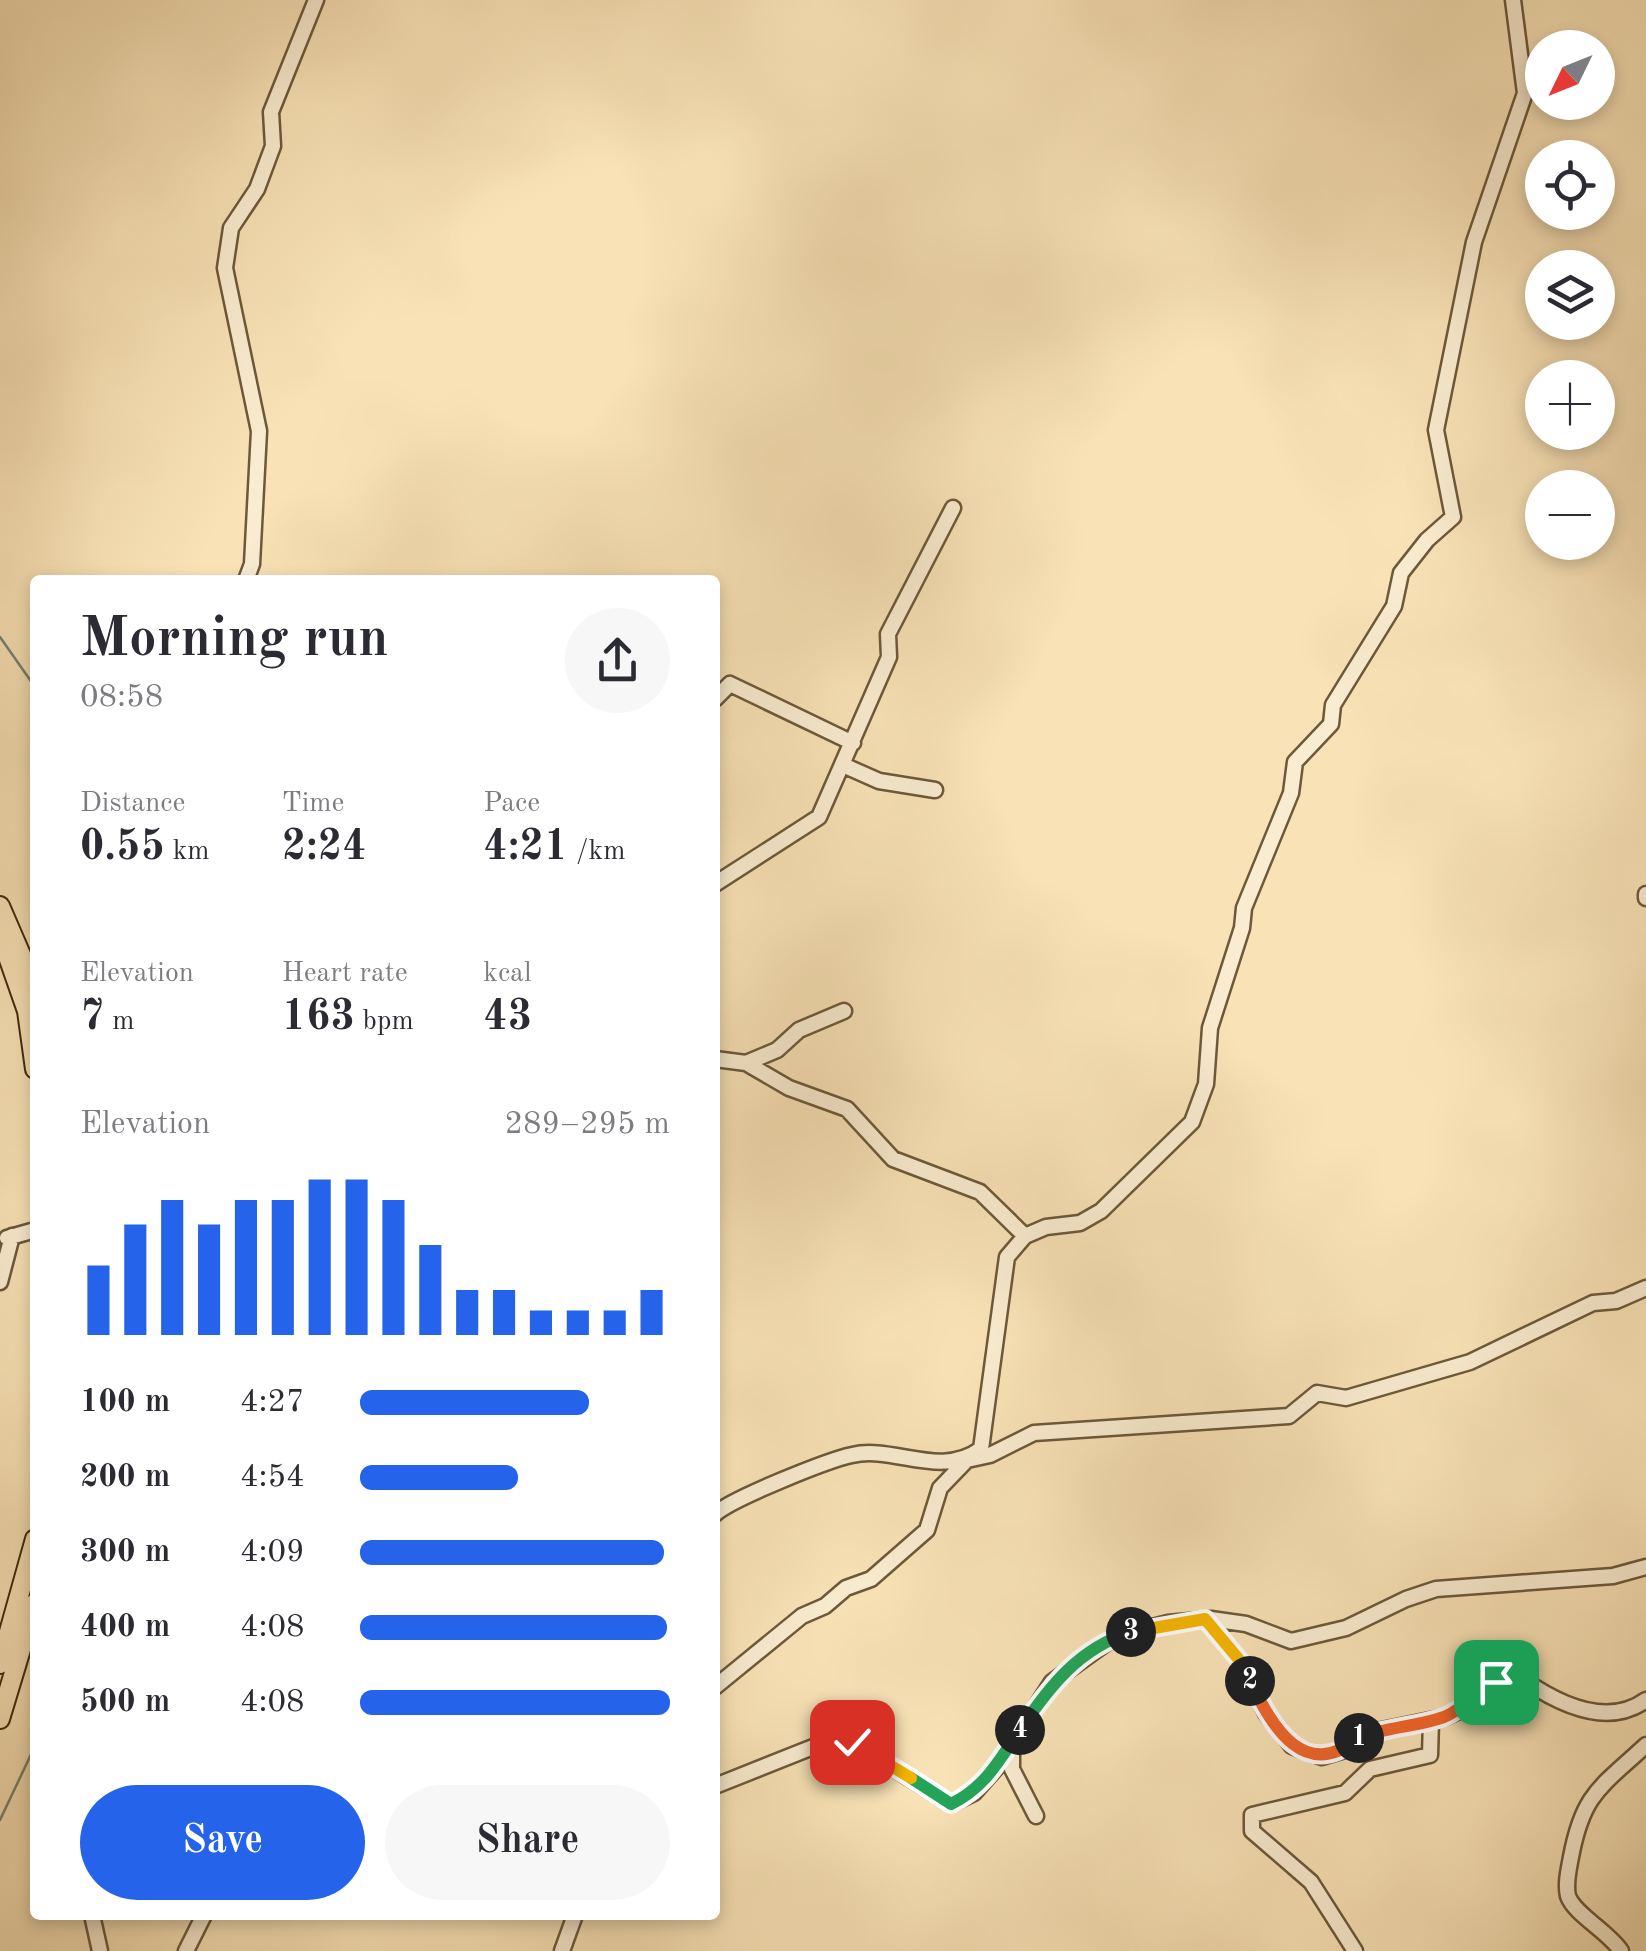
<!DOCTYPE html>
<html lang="en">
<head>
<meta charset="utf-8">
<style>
	body { margin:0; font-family:"Old Standard TT",serif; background:#f7f7f7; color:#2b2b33; height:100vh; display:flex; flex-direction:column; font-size:38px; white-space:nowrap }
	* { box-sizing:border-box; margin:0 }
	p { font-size:32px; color:#7c7c81 }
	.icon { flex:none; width:55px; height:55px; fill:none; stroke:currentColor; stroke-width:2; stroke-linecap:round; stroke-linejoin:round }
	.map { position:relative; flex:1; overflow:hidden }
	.details { position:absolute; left:30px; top:575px; width:690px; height:1345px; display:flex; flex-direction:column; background:#fff; border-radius:10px; box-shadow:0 5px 15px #0003 }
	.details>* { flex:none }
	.needle { width:65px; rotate:227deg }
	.controls { position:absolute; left:1525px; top:30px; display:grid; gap:20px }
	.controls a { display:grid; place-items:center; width:90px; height:90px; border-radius:50%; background:#fff; box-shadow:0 5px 15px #0003; font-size:50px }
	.pin { position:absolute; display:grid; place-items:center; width:85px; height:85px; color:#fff; margin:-42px; border-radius:20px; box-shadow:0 5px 15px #0006 }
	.km { position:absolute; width:50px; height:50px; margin:-25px; border-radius:50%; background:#222; color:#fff; font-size:28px; line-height:50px; text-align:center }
	.round { display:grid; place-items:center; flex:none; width:105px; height:105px; border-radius:52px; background:#f7f7f7 }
	.overview { display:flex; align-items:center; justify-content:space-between; height:170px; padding:0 50px }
	h1 { font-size:55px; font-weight:800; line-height:75px }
	.stats { display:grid; grid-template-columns:repeat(3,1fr); gap:15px; height:170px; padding:10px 50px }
	.stats div { display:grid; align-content:center }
	.stats b { font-size:42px; font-weight:800 }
	.stats small { font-size:28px; font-weight:400 }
	.stats p { font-size:28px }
	.chart { height:280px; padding:20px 50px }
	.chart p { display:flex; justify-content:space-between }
	.chart svg { width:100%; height:180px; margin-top:10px; stroke:#2563eb; stroke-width:6 }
	.action { display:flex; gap:20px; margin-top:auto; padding:20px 50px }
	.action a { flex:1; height:115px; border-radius:60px; background:#2563eb; color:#fff; font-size:40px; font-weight:800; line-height:115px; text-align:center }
	.action a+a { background:#f7f7f7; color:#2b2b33 }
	ul { padding:0 50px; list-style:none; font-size:32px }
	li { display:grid; grid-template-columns:160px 120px 1fr; align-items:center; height:75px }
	li i { height:25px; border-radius:12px; background:#2563eb }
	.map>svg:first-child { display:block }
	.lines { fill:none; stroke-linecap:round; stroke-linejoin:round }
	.stream { stroke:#778370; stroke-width:2.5 }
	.minor-casing { stroke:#6c5939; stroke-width:19 }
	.major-casing { stroke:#3e2b0f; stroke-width:22 }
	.minor { stroke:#faecd0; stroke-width:14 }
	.major { stroke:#f8e2b6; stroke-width:18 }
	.split-1-casing { stroke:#fff; stroke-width:20 }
	.split-2-casing { stroke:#fff; stroke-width:20 }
	.split-3-casing { stroke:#fff; stroke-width:20 }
	.split-4-casing { stroke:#fff; stroke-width:20 }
	.split-5-casing { stroke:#fff; stroke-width:20 }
	.split-6-casing { stroke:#fff; stroke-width:20 }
	.split-1 { stroke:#f0652b; stroke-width:12 }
	.split-2 { stroke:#f0652b; stroke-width:12 }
	.split-3 { stroke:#f5b400; stroke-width:12 }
	.split-4 { stroke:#22a559; stroke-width:12 }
	.split-5 { stroke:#22a559; stroke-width:12 }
	.split-6 { stroke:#f5b400; stroke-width:12 }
</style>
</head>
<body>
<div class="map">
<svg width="1646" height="1951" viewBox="0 0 1646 1951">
	<rect width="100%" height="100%" fill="#f8e2b6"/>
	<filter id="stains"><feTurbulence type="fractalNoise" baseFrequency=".002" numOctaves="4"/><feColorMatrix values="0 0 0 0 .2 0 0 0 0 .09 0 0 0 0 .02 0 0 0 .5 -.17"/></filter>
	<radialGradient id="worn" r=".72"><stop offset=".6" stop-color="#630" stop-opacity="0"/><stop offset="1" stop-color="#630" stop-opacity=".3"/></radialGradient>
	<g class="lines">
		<path class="stream" d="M0,637L35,687
			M0,1820L35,1746"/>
		<defs>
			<path id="minor" d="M246,580L252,564L259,431L225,268L231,228L257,189L273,146L271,112L316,0
				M715,699L730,684L853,743
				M843,765L879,781L935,790
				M715,884L819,817L889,657L888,634L953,508
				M1646,894V898
				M715,1059L746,1063L789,1088L847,1109L893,1159L980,1192L1025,1236
				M746,1063L777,1050L799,1030L844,1011
				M7,1238L35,1230
				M0,1282L12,1236
				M715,1514C731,1499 828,1460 852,1455C894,1445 940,1479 981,1449L1007,1257L1025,1236L1046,1227L1080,1223L1101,1211L1192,1122L1206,1084L1210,1028L1242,928L1244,908L1291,793L1295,762L1331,724L1333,705L1394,606L1401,573L1427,540L1453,517L1436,430L1474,242L1525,93L1513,0
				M1205,1619L1241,1662L1266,1713L1292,1746L1322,1757L1345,1750L1357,1739L1377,1731L1445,1717L1461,1710L1478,1691L1521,1678C1555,1702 1606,1729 1646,1700
				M715,1687L802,1616L825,1606L846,1588L871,1579L927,1530L940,1488L967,1460L990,1455L1034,1433L1289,1416L1317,1393L1346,1398L1470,1362L1593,1303L1616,1301L1646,1288
				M1012,1745V1769L1036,1816
				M715,1786L813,1747L852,1742L951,1804L974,1793L997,1767L1052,1682L1116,1636L1168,1623L1211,1619L1246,1624L1291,1641L1346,1628L1406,1599L1436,1589L1613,1576L1646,1567
				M92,1915L100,1951
				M186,1951L204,1915
				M562,1951L575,1915
				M1355,1951L1311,1882L1252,1831V1815L1345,1793L1370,1769L1430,1755L1431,1721
				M1621,1951C1609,1932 1574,1914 1568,1896C1565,1884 1569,1868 1571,1857C1583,1793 1601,1787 1646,1745"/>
			<path id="major" d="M0,906L35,987
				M0,934L27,1011L35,1069
				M0,1664L35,1539
				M0,1719L35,1603"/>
		</defs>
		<use href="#minor" class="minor-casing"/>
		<use href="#major" class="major-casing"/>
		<use href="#minor" class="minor"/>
		<use href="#major" class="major"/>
	</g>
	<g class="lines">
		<defs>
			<path id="split-1" d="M1359,1738C1386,1727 1416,1727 1444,1717C1464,1709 1476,1692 1496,1682"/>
			<path id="split-2" d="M1250,1681C1273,1728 1304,1782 1359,1738"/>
			<path id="split-3" d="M1131,1632L1205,1619L1241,1662L1250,1681"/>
			<path id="split-4" d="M1020,1730C1049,1687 1079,1648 1131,1632"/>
			<path id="split-5" d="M911,1778L951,1804C986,1787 999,1760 1020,1730"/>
			<path id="split-6" d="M852,1742L911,1778"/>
		</defs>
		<use href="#split-1" class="split-1-casing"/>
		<use href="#split-2" class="split-2-casing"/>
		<use href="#split-3" class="split-3-casing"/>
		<use href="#split-4" class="split-4-casing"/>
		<use href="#split-5" class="split-5-casing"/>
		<use href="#split-6" class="split-6-casing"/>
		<use href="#split-1" class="split-1"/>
		<use href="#split-2" class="split-2"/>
		<use href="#split-3" class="split-3"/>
		<use href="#split-4" class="split-4"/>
		<use href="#split-5" class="split-5"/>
		<use href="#split-6" class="split-6"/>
	</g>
	<rect width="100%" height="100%" filter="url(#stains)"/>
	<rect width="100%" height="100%" fill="url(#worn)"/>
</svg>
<div class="controls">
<a><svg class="needle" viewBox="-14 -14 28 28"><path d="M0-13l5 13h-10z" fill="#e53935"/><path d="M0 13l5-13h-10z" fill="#7c7c81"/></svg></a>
<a><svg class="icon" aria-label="locate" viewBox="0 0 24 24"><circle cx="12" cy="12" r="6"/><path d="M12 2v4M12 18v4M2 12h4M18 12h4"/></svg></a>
<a><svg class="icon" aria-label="layers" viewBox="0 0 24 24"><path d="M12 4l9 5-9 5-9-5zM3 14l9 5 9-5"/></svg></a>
<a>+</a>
<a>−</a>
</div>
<div class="pin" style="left:1496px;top:1682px;background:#1e9e55"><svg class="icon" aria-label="arrive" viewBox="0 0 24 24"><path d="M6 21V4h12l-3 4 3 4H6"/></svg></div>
<div class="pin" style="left:852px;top:1742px;background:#d93025"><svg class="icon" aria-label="check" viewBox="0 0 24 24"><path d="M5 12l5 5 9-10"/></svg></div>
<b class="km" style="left:1359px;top:1738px">1</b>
<b class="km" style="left:1250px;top:1681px">2</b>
<b class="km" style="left:1131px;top:1632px">3</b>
<b class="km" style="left:1020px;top:1730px">4</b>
<section class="details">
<div class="overview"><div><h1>Morning run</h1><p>08:58</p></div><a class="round"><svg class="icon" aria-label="share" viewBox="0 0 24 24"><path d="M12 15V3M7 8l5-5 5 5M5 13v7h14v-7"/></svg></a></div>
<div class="stats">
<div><p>Distance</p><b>0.55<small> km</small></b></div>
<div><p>Time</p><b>2:24</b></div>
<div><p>Pace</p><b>4:21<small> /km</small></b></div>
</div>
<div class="stats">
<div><p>Elevation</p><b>7<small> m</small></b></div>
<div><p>Heart rate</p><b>163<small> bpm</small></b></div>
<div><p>kcal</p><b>43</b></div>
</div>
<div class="chart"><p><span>Elevation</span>289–295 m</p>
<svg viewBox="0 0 160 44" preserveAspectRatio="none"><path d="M5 44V27M15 44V17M25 44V11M35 44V17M45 44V11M55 44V11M65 44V6M75 44V6M85 44V11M95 44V22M105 44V33M115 44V33M125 44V38M135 44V38M145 44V38M155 44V33"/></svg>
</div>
<ul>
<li><b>100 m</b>4:27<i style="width:74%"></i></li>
<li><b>200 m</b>4:54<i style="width:51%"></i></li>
<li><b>300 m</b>4:09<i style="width:98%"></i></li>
<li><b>400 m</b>4:08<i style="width:99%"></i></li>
<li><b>500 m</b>4:08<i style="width:100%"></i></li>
</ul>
<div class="action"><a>Save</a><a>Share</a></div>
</section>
</div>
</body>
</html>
